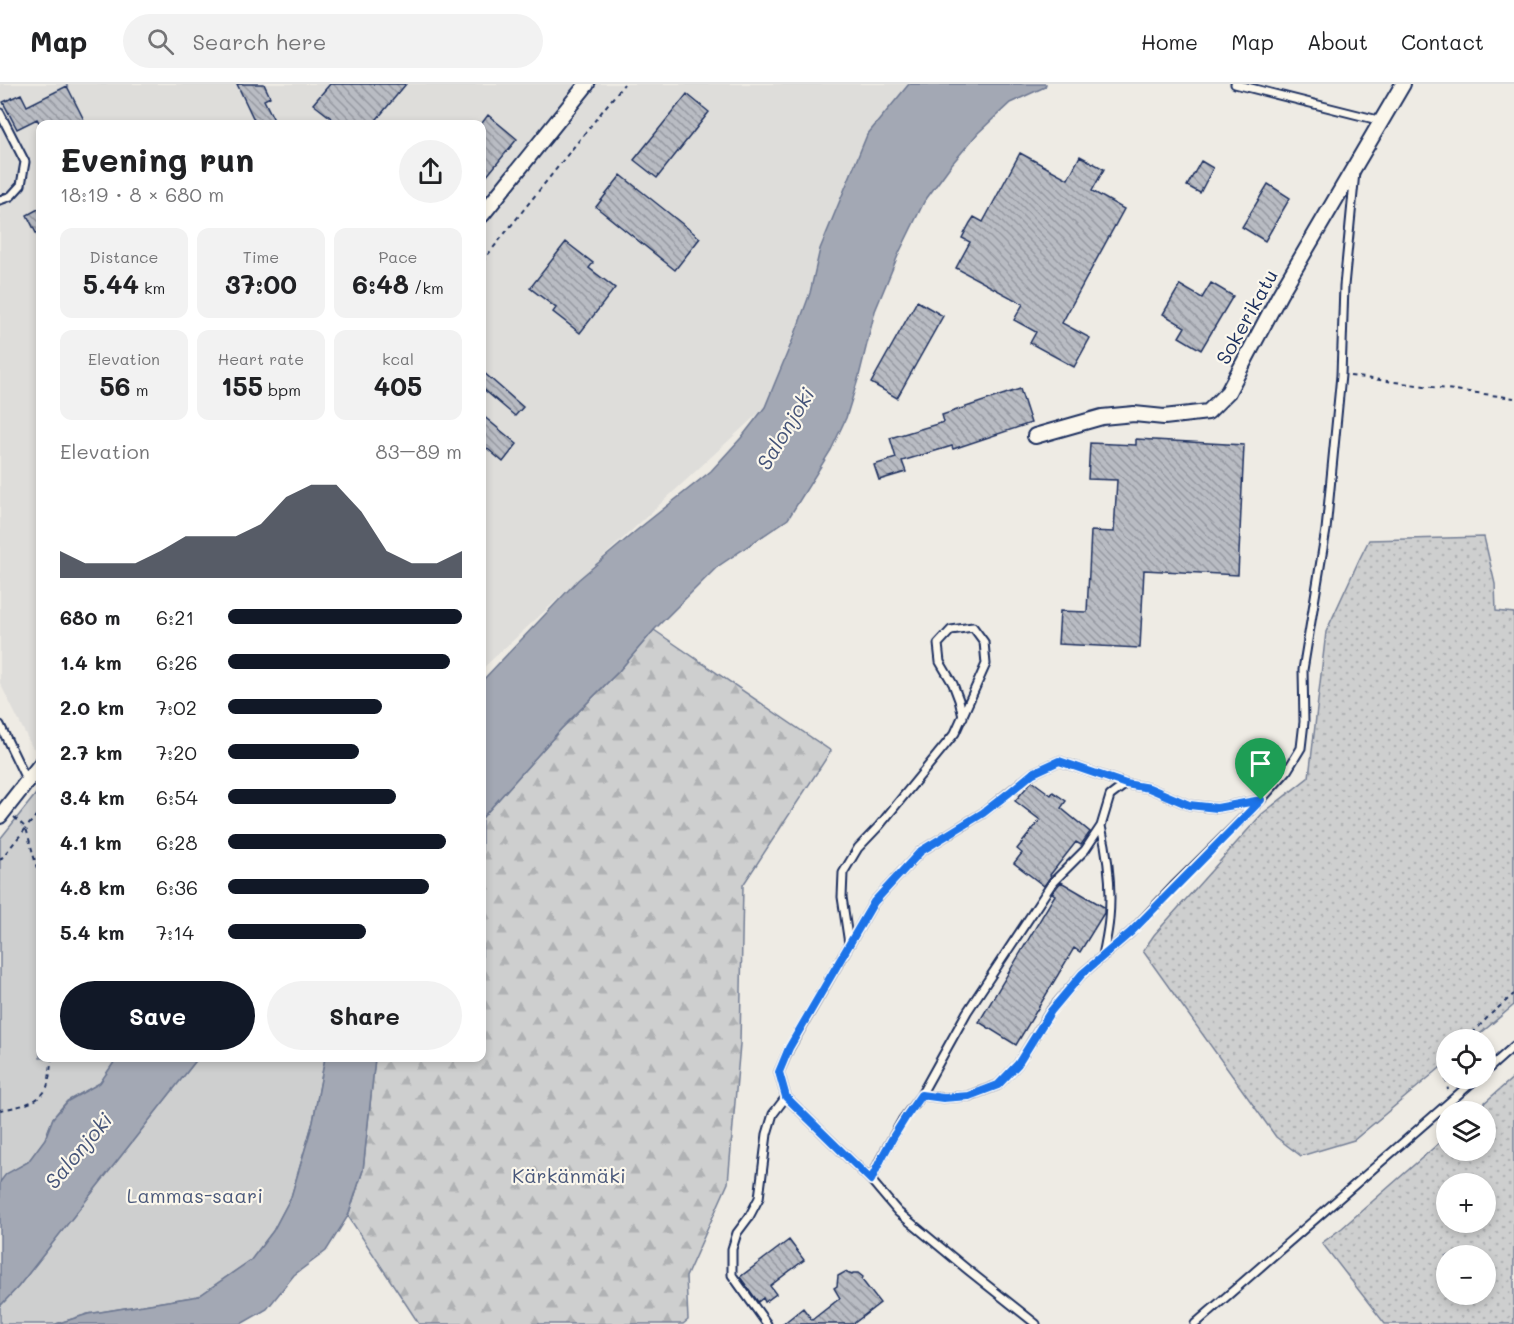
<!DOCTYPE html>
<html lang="en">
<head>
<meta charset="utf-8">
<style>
	body { margin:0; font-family:Mali,sans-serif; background:#f2f2f2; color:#202124; height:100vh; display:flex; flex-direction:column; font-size:22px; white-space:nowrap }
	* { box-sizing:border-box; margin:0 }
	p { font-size:20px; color:#757577 }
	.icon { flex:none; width:33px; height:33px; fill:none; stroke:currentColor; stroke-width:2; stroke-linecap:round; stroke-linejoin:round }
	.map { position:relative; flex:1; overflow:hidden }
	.panel { position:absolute; left:36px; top:36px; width:450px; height:942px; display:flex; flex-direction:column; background:#fff; border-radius:12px; box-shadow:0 3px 9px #0003 }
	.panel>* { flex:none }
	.buttons { position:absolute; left:1436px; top:945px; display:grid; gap:12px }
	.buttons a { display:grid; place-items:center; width:60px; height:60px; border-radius:50%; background:#fff; box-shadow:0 3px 9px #0003; font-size:30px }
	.pin { position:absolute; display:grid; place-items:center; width:51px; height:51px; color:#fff; margin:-62px -26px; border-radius:50% 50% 50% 0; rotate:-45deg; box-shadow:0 0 6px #0007 }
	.pin .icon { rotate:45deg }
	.round { display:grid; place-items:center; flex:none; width:63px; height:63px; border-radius:32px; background:#f2f2f2 }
	.overview { display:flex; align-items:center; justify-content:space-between; height:102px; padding:0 24px }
	h1 { font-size:33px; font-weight:800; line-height:45px }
	.metrics { display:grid; grid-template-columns:repeat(3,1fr); gap:9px; height:102px; padding:6px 24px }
	.metrics div { display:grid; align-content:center; border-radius:12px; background:#f2f2f2; text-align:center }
	.metrics b { font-size:26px; font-weight:800 }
	.metrics small { font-size:16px; font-weight:400 }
	.metrics p { font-size:16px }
	.chart { height:168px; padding:12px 24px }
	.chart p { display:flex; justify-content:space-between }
	.chart svg { width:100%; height:108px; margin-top:6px; fill:#111827; opacity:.7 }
	.action { display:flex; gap:12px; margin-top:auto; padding:12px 24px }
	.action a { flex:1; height:69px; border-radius:36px; background:#111827; color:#fff; font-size:24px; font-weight:800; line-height:69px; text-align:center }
	.action a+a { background:#f2f2f2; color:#202124 }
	ul { padding:0 24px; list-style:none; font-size:20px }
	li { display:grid; grid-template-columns:96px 72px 1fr; align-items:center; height:45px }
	li i { height:15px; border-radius:8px; background:#111827 }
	header { display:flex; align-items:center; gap:36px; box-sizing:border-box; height:84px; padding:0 30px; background:#fff; border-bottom:2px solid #e0e0e0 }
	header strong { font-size:28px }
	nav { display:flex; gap:33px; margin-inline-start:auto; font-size:21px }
	.search { width:420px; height:54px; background:#f2f2f2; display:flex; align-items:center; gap:15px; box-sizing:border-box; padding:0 21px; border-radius:33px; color:#757577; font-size:22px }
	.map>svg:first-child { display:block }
	.built { fill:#deddda }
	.grass { fill:url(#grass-dots); stroke:#747f96; stroke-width:1.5; fill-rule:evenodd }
	.forest { fill:url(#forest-firs); stroke:#747f96; stroke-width:1.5 }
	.green { fill:#cecfcf; stroke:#747f96; stroke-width:1.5 }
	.water { fill:#a3a8b4; stroke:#6d7892; stroke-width:1.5 }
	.building { fill:url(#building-back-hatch); stroke:#1b2f5e; stroke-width:1.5 }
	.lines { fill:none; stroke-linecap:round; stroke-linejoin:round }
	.service-casing { stroke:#1b2f5e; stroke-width:11 }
	.minor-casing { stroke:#1b2f5e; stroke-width:18 }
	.path { stroke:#1b2f5e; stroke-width:2; stroke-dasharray:4.5 4.5; stroke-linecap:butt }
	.service { stroke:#fbf7ec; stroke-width:7 }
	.minor { stroke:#fbf7ec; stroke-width:14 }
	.route-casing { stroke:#fff; stroke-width:12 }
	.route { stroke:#1a73e8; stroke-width:8 }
	.labels { text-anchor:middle; stroke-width:4.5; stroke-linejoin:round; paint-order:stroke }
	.street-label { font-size:20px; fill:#1b2f5e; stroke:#fbf7ec }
	.park-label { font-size:20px; fill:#48577a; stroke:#fbf7ec }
	.water-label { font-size:21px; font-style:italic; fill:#445378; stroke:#fbf7ec }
</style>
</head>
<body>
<header>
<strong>Map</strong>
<div class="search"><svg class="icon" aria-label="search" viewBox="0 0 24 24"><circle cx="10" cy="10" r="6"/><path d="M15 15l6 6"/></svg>Search here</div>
<nav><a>Home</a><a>Map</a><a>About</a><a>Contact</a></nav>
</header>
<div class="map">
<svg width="1514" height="1240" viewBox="0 0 1514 1240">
	<defs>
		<pattern id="grass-dots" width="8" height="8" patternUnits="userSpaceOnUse" patternTransform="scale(1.5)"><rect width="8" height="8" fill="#cecfcf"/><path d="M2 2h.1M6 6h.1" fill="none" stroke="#b0b2b4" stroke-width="1.8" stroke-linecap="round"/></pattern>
		<pattern id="forest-firs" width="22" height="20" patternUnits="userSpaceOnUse" patternTransform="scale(1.5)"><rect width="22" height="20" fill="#cecfcf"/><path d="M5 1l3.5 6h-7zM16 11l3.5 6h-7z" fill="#b0b2b4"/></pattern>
		<pattern id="building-back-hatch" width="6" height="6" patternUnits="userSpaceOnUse" patternTransform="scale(1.5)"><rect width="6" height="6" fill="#b9bcc3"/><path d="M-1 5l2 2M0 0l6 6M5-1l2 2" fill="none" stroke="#9699a2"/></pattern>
	</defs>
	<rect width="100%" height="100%" fill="#eeebe4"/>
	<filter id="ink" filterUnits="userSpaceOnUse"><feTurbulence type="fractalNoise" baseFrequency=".0167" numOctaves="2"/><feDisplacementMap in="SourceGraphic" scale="12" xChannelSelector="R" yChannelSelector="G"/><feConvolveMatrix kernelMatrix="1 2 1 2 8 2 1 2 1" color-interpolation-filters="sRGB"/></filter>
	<g filter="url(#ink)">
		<path class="built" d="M0,0H909L867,51L820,165L810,209L765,323L482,585V40H40V669L32,663L0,599Z"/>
		<path class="grass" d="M1484,453L1495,500L1496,527L1514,529V921L1474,955L1446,956V979L1354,1056L1301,1072L1276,1053L1143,867L1154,851L1262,730L1309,693L1326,548L1359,476L1369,456Z
			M1514,993V1240H1385L1322,1159L1342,1144L1446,1053V1066H1485V1028L1475,1027ZM1446,1100H1485V1138H1446ZM1446,1172H1485V1210H1446Z"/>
		<path class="forest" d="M654,546L831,667L743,801L740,960L728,1099L686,1193L688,1236L683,1240H419L348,1132L363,1086L375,974H482V734L561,645L619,587Z"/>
		<path class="green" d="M40,705V974H117L100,999L67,1017L53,1034L45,1055L28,1078L7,1090L0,1098V755Z
			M198,974H325L313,1038L291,1113L273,1147L251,1176L199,1212L88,1230L56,1240H0V1222L18,1203Z"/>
		<path class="water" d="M909,0H1046L1045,3L1010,19L978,49L951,81L924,118L899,169L875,227L859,292L846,334L831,366L788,435L717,483L654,546L619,587L561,645L482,734V597L578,496L637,446L711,387L741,354L765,323L795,250L810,209L820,165L867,51Z
			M117,974H198L18,1203L0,1222V1098L6,1090L28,1078L45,1055L53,1034L68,1017L100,999Z
			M325,974H375L363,1086L348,1132L326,1167L294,1191L267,1225L241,1240H56L88,1230L199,1212L251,1176L273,1147L291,1113L313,1038Z"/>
		<path class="building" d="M237,0H264L270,13L264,16L276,40H256Z
			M330,0H406L373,40H339L313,20Z
			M67,2L86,40H40L37,35L17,45L3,18L21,10L27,22Z
			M687,10L709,28L657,94L634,76Z
			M488,31L517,55L482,98V39Z
			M1020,69L1068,95L1080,72L1104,85L1092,107L1124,125L1062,239L1090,254L1074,283L1030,259L1036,248L1014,236L1023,220L956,184L970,158L962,154L970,139L974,133L983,138Z
			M1201,77L1213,84L1200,109L1187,102Z
			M621,91L700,154L675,186L596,123Z
			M1268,100L1290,114L1265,157L1242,143Z
			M40,124V157L27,131Z
			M566,158L593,179L589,184L615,204L580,249L553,228L556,224L530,204Z
			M1211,199L1233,212L1201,266L1179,253L1185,243L1163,230L1180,201L1202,214Z
			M917,217L943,232L897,314L871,299Z
			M482,287L523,323L515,332L482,304Z
			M1020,305L1031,339L953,365L952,362L902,377L906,388L879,396L874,381L896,374L890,354L944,338L942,331Z
			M482,331L517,360L503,378L482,360Z
			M1136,355L1244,361L1238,491L1144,486L1140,564L1058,560L1060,527L1087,528L1091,447L1114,448L1117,396L1088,395L1090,359L1136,361Z
			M1032,697L1051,711L1053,708L1066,717L1061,724L1090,748L1081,761L1076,758L1050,791L1051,792L1044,802L1014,779L1022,769L1017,765L1040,736L1015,717Z
			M1061,798L1104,823V829L1080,868L1074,864L1016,961L979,938L1055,811L1052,809Z
			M789,1156L804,1176L770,1202L776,1210L765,1218L763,1214L758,1218L740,1193Z
			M845,1188L852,1191L853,1189H858L863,1193L862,1196L880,1219L853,1240H783L803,1224L812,1236L840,1214L834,1204L837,1202L838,1192Z"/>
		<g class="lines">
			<defs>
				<path id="service" d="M1235,0L1382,37
					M0,29L25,78L21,101L11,112L0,116
					M0,641L27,697
					M1101,742C1108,772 1112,804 1109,835C1108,848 1105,860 1103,872
					M849,860L842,813L843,789L858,764L879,742L955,649L986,580L984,558L973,543L951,546L938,560L940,578L953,600L959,616L963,633
					M1485,988L1514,962
					M921,1011L943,1014L969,1012L998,1001L1018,980L1051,926L1082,890L1131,848L1174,802L1261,716L1287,687L1301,664L1304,638L1303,586L1326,446L1341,291L1344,202L1355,88
					M871,1096L880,1076L903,1035L921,1011L967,928L1053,798L1085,766L1101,742L1110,712L1126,700
					M767,1240L732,1191V1165L737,1149L749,1133L759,1114L767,1050L773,1030L786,1013
					M1036,1240L968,1186L898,1128L871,1096L786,1013L779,988L789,965L874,818L921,767L983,729L1033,689L1059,677L1126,700L1149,704L1189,721L1217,724L1261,716
					M1195,1240L1477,994"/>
				<path id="minor" d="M482,131L587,0
					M1035,352L1102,333L1134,330L1164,333L1208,328L1228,308L1280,210L1403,0
					M0,732L40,681"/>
			</defs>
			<use href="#service" class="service-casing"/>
			<use href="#minor" class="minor-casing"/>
			<path class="path" d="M482,178L624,0
				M1350,292L1514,314
				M14,733L26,744L40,795
				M0,776L40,727
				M40,889V898
				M1466,956L1491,930L1514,910
				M1446,986L1445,989L1448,1006
				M0,1026C16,1023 40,1020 47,1003C50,995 50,983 52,974"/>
			<use href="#service" class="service"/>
			<use href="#minor" class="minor"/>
		</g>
	</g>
	<g class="lines" filter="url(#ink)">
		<defs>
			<path id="route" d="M1059,677L1126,700L1149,704L1189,721L1217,724L1261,716L1131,848L1082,890L1051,927L1018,980L998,1001L969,1012L943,1014L921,1011C901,1038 885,1065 871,1096L786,1013L779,988L789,964L874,818L921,767L983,729L1010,708L1033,689Z"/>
		</defs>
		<use href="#route" class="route-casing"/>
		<use href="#route" class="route"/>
	</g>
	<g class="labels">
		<g class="street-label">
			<text transform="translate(1247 233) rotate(-61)" y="7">Sokerikatu</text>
		</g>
		<g class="park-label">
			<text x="569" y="1099">Kärkänmäki</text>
			<text x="195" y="1119">Lammas-saari</text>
		</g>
		<g class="water-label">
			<text transform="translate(786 345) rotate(-59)" y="7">Salonjoki</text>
			<text transform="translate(79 1067) rotate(-50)" y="7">Salonjoki</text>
		</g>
	</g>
</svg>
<div class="buttons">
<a><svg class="icon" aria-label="locate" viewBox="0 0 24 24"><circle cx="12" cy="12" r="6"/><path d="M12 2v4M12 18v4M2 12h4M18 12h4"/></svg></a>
<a><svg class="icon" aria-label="layers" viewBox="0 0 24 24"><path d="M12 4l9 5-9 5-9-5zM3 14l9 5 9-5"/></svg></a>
<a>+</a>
<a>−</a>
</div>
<div class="pin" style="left:1261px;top:716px;background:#1e9e55"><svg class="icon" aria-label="arrive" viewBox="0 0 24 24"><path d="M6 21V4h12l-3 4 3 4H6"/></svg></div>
<section class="panel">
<div class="overview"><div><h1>Evening run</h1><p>18:19 · 8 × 680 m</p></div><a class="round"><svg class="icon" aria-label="share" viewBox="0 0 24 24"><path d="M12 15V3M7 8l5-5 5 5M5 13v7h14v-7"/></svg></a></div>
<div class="metrics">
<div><p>Distance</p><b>5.44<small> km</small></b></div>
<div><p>Time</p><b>37:00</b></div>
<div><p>Pace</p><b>6:48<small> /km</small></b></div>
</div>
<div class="metrics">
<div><p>Elevation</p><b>56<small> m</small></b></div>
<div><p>Heart rate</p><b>155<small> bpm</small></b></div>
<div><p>kcal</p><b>405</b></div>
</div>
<div class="chart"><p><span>Elevation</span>83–89 m</p>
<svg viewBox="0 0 160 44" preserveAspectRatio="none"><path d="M0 44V33L10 38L20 38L30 38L40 33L50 27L60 27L70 27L80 22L90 11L100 6L110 6L120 17L130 33L140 38L150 38L160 33V44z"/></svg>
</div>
<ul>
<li><b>680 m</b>6:21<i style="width:100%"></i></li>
<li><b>1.4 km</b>6:26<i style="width:95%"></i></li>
<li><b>2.0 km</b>7:02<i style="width:66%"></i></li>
<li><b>2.7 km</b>7:20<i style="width:56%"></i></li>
<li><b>3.4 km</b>6:54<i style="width:72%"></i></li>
<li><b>4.1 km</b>6:28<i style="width:93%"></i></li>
<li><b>4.8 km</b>6:36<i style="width:86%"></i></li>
<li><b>5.4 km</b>7:14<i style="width:59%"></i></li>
</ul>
<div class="action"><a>Save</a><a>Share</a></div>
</section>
</div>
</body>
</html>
